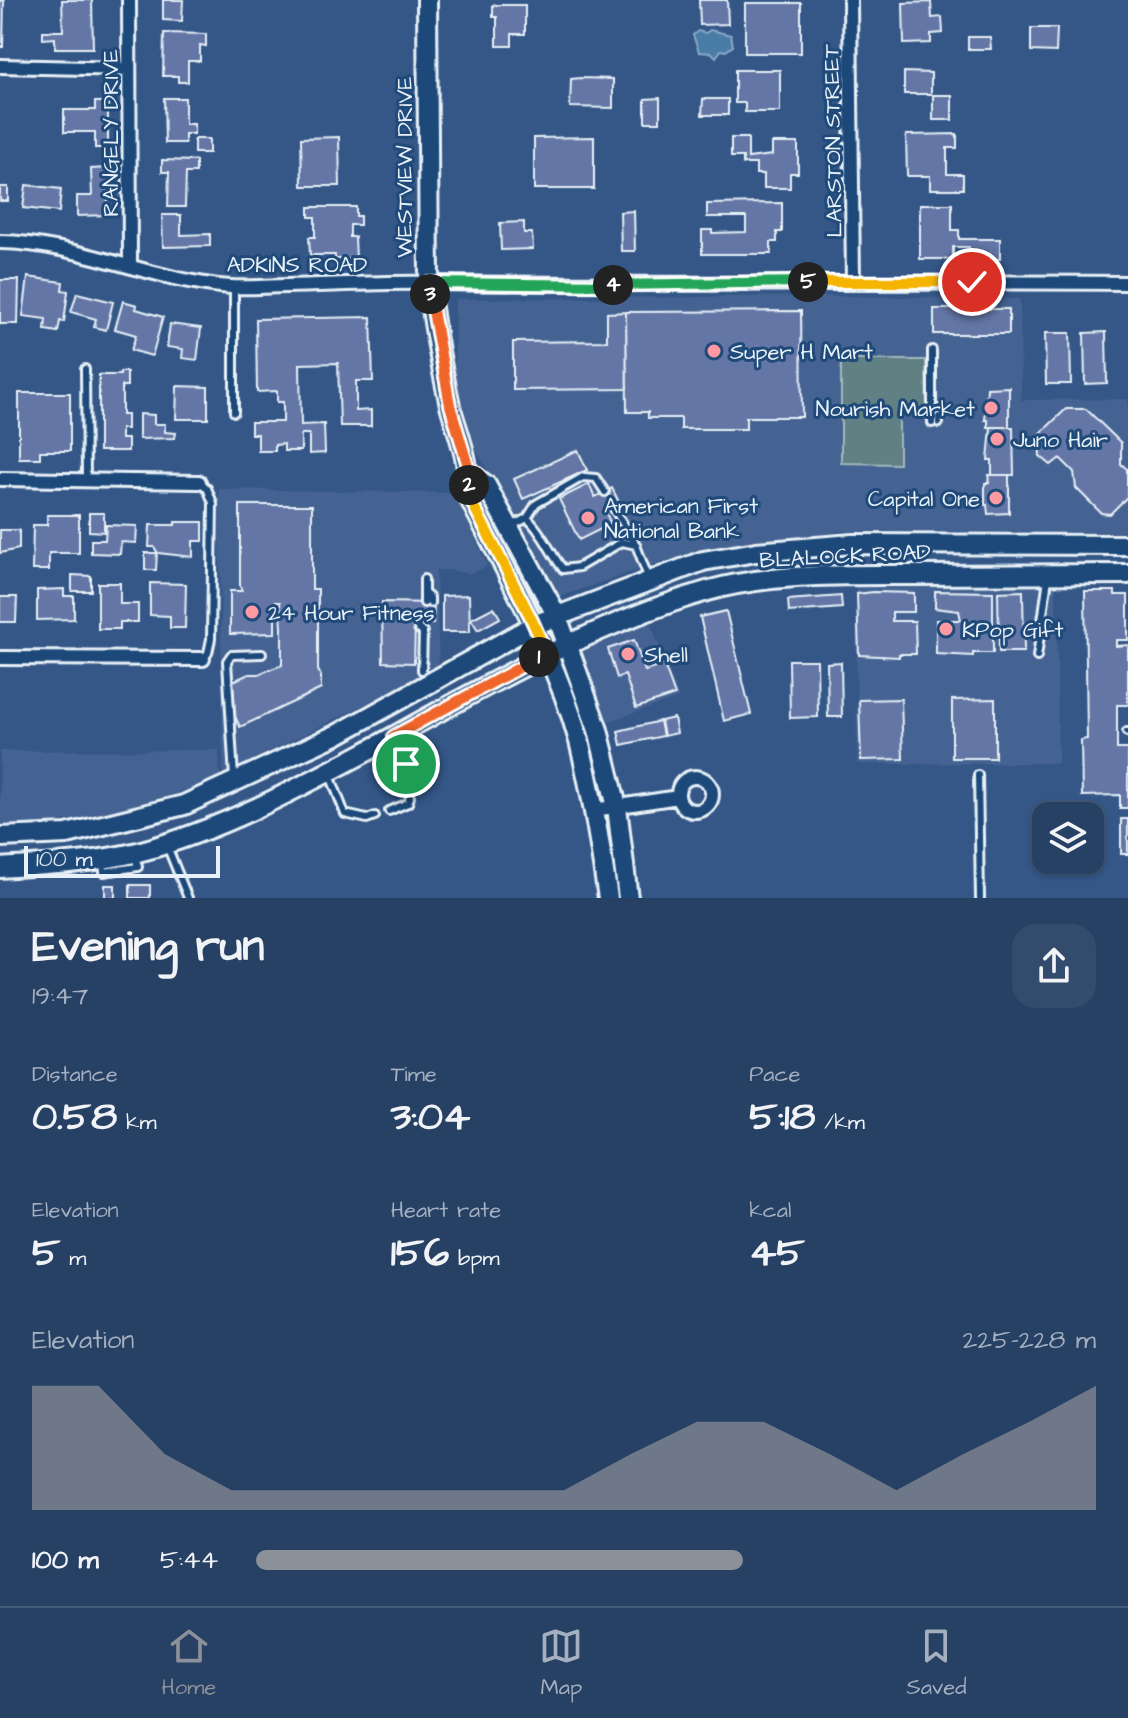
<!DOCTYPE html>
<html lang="en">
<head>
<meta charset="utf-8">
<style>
	body { margin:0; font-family:"Architects Daughter",sans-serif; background:#334c6e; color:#f1f3f6; height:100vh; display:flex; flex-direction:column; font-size:30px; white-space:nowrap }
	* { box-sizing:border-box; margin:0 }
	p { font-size:26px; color:#a4afbf }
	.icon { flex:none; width:44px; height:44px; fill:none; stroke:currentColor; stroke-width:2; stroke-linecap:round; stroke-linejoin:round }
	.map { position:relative; height:898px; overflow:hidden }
	.sheet { display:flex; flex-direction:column; background:#274165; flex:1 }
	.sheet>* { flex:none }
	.tools { position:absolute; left:1032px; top:802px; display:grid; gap:16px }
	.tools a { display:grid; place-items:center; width:72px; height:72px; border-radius:16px; background:#274165; box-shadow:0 2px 6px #0004,0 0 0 2px #435a79; font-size:40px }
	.scale { position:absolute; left:24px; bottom:20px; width:196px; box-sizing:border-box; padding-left:8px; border:4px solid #e8f1f8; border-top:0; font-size:22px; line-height:28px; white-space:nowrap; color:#e8f1f8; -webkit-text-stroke:6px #1f4a7a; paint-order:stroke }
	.pin { position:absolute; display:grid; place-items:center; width:68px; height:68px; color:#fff; margin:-34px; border:4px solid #fff; border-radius:50%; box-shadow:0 2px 8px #0007 }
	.km { position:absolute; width:40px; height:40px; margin:-20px; border-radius:50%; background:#222; color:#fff; font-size:22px; line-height:40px; text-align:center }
	.round { display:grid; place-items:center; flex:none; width:84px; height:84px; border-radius:24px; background:#334c6e }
	.headline { display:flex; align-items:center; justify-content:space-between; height:136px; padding:0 32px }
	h1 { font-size:44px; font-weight:700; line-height:60px }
	.stats { display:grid; grid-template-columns:repeat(3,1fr); gap:12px; height:136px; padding:8px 32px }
	.stats div { display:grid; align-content:center }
	.stats b { font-size:40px; font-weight:700 }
	.stats small { font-size:22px; font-weight:400 }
	.stats p { font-size:22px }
	.chart { height:224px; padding:16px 32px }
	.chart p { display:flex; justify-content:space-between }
	.chart svg { width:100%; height:144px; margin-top:8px; fill:#8c9099; opacity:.7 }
	ul { padding:0 32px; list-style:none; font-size:26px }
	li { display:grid; grid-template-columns:128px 96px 1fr; align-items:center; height:60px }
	li i { height:20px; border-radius:10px; background:#8c9099 }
	.dock { display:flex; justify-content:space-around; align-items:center; height:112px; border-top:2px solid #435a79; background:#274165; font-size:22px; color:#a4afbf }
	.dock a { display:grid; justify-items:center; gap:4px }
	.dock .current { color:#8c9099 }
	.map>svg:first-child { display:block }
	.built { fill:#456392 }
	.green { fill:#608084; stroke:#a4b8be; stroke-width:2 }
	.water { fill:#497ba6; stroke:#89aac7; stroke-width:2 }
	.building { fill:#6476a6; stroke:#e8f1f8; stroke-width:2 }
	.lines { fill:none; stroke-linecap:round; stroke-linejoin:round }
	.service-casing { stroke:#e8f1f8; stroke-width:12 }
	.minor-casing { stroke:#e8f1f8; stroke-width:18 }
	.secondary-casing { stroke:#e8f1f8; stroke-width:24 }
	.service { stroke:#1f4a7a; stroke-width:6 }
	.minor { stroke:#1f4a7a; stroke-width:12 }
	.secondary { stroke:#1f4a7a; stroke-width:18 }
	.split-1-casing { stroke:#fff; stroke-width:16 }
	.split-2-casing { stroke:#fff; stroke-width:16 }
	.split-3-casing { stroke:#fff; stroke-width:16 }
	.split-4-casing { stroke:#fff; stroke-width:16 }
	.split-5-casing { stroke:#fff; stroke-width:16 }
	.split-6-casing { stroke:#fff; stroke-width:16 }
	.split-1 { stroke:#f0652b; stroke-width:10 }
	.split-2 { stroke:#f5b400; stroke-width:10 }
	.split-3 { stroke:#f0652b; stroke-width:10 }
	.split-4 { stroke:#22a559; stroke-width:10 }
	.split-5 { stroke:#22a559; stroke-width:10 }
	.split-6 { stroke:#f5b400; stroke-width:10 }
	.poi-dot { fill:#ff9aa2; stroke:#1f4a7a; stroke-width:3 }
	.labels { text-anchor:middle; stroke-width:6; stroke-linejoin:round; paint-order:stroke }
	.street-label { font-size:22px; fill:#e8f1f8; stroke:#1f4a7a }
	.poi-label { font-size:22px; fill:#e8f1f8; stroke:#1f4a7a; text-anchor:start }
</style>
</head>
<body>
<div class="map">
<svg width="1128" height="898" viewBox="0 0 1128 898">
	<rect width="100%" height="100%" fill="#345787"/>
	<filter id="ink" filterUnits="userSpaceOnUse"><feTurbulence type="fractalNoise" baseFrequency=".0125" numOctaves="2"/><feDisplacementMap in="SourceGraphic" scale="16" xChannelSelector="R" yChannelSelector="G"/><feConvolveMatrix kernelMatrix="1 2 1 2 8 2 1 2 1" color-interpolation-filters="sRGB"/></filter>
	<g filter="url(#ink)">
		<path class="built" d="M840,296L1020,299L1021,400L1128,399V532L839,531L664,561L562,596L555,595L476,449L455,374V299Z
			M219,489L456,493L487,566L470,574L450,570H436L439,668L223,774Z
			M856,587H1056L1058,763L857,764Z
			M650,622L679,698L606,722L579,652Z
			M219,750L220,779L134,807L51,823L0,825V751Z"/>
		<path class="green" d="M841,360H926L927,408L899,409V464L841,463Z"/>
		<path class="water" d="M710,30L731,35L733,46L726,51L721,50L716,57L712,53L699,52L693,35L698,31L706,33Z"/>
		<path class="building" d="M0,0H4L3,47H0Z
			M62,0H92L93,48H55V38L43,39V31H63Z
			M163,0H183L182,21L163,20Z
			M699,0H727L728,24L700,25Z
			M931,2L932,18L942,17L943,33L931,34V43L904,44L903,3Z
			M745,3H801V53H745Z
			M493,5H525V34H512V46H497V17H493Z
			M1031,28H1057L1056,52L1031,51Z
			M164,33L206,34V46L200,45V61H188V82H178V76H163Z
			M968,37H990L991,49H968Z
			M735,70H780V112H745V103H735Z
			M904,72L931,73V94H904Z
			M581,78L613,79V108L570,107L571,79Z
			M933,95H952V120H933Z
			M164,98H185V124H194V134H185V143H165Z
			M660,98V122H645V99Z
			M703,99H728V115H702Z
			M95,102H108V148H95V132H64V110H95Z
			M957,134V148H947V174H963V189H930V176H907L906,135Z
			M339,137L340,186H302L301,138Z
			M594,137V189H534V138Z
			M731,138H748V158L772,155V143H798V173H790V188H764V174H756V164H743V157H731Z
			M194,139H209V153H194Z
			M162,160L196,161V173H186L185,207H168L169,172H162Z
			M107,168L108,215L77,216V196H92L91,169Z
			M26,185L61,189L59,212L23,208Z
			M0,187H8V201H0Z
			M782,203V232H777V242H771V254H702V230H712V233L746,232V217H707V204Z
			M920,204H952V230H959V239H1000V259H969V247H953V259H920Z
			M309,207H356V216H360V225H350V237H355L356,259H335V255H310L309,237H315V217H309Z
			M634,211L635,251H621L620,212Z
			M162,215H181V235L210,234V246L163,247Z
			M524,222V233H532L533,249L501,250L500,223Z
			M28,277L63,282L62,290L68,291L64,322L60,321L58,332L45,330L46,319L23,316Z
			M0,280H19L18,324H0Z
			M77,293L113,302L106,330L94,327L96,319L71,312Z
			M123,301L137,305L136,309L163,317L152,356L131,350L136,335L115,329Z
			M934,309H1009V334H934Z
			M801,311L802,417H746V429H681V418H648V412H627L626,312Z
			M626,312L627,389L513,390V342L607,341V313Z
			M371,317L373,381H356V411L371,410V426H340L338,363L300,364L301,425L324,424L325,453L309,454V434H301V451H284V444L275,445V451H258V434H251V422H283V402H277V391L257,392L256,319Z
			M170,324L201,328L197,360L182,358L183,349L167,347Z
			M1106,332L1107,383L1085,384L1084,333Z
			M1045,333H1070L1071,384H1046Z
			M120,372H127V386H122V415H127V429H121V439H128V451H99V375H120Z
			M177,386L208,387V419H176Z
			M1009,387V427H988V420H985L987,388Z
			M19,393H70V451H40V458H19Z
			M929,404H945L946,417H929Z
			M1066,409H1086L1121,443V464L1127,469V497L1110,514L1101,513L1076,488L1074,472L1060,458L1051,465L1040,456L1039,435Z
			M139,414L154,415V424H165V432L176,433L175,438L139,439Z
			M991,427H1013L1014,475H992V460H988Z
			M578,450L587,470L523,499L514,479Z
			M989,475H1009V513L988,514L987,505H985V483H989Z
			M589,484L595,497L612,488L620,504L605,511L611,524L579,540L559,499Z
			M240,505H312V589H318V670L321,676V689L240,727L231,708V682L249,674H259L282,665V627L280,602H275V633L230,634V591H242L240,586Z
			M89,513H104V532L89,531Z
			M47,515H79V553H49V570H32L33,525H47Z
			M175,522H203V541H193V557L158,553L154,547H149L150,525H175Z
			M106,525L137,526L136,543L121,542L120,554L91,553V540H105Z
			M0,530H19V549L0,553Z
			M145,553H157L156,570H145Z
			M72,575L91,576V591H72Z
			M98,583H120V604H138V622H120V629H98Z
			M150,583L186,584L185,628H170V616L150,615Z
			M64,589V596H74V619L37,620V590Z
			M935,591L993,592V653H973V656L936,654V620H961L959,611L935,608Z
			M1023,591L1024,652H999L998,592Z
			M1085,591H1115V595H1128V640H1116V646L1128,645V705H1117V749H1128V808H1120V795L1082,796L1081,740L1087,739Z
			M873,592L914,593V612H892V621H915L916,654H899V657L859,655L857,594Z
			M469,595L470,632H442V596Z
			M841,596L842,608L789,612L788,600Z
			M0,597H17L16,622H0Z
			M382,602L434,603L433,624H415L414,663L383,662Z
			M494,607L500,618L478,630L471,619Z
			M726,611L751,714L724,721L700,617Z
			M634,640L645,671L664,665L675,695L636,708L625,675L617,678L608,649Z
			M789,660H817L818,717L790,718Z
			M841,662L842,717H828L827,663Z
			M901,699L903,759L861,760L859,700Z
			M995,699V758H952V700Z
			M674,718L677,733L664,736L661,721Z
			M660,721L663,736L621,745L618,731Z
			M1121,819H1128V854H1121Z
			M105,885H115V898H105Z
			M130,885H150V898H130Z"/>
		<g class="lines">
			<defs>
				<path id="service" d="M932,350V404
					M85,369L86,481
					M234,412V287
					M932,417V423
					M939,417V423
					M200,482L207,488L213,503L211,639L208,653L203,659
					M613,507L636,545
					M527,518L536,504L583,477L596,478L605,492
					M510,527L527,518C542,531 550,553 563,569L579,567L622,542L636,545L648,577
					M424,593L430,598V603
					M424,603V579
					M418,624V629L423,632L422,670
					M1037,657L1048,578
					M1127,732H1128
					M330,775L345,814L367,819L375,816
					M978,775L980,898
					M234,778L227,661L231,655L262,654
					M389,811L408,803L410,797L402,776L406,764L395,740
					M167,846L188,898
					M103,862L104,872L138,867L135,855"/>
				<path id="minor" d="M129,0L130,266
					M850,0L853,281
					M0,66L129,69
					M0,242C79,243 152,281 231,287C249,288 268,286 286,286C334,285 383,282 431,283C663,286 896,281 1128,283
					M0,479L199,482
					M0,658L203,659
					M678 794a17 17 0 1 1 34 0a17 17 0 1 1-34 0Z
					M594,810L678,797"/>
				<path id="secondary" d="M427,0L429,283C433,324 441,365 450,405C458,435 471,463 468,495C507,575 555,654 579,741C592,793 600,845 608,898
					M470,473L486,485L557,616L598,730L617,807L628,898
					M0,837L67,834L184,805L338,734L534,625L703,561L756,552L852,544L1128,545
					M0,868C46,865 93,863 138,852C218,831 291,792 364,753C475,692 584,627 707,591C770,573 846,575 911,575C983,575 1056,574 1128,574"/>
			</defs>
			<use href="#service" class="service-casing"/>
			<use href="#minor" class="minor-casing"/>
			<use href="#secondary" class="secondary-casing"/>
			<use href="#service" class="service"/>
			<use href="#minor" class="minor"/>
			<use href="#secondary" class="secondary"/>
		</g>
	</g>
	<g class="lines" filter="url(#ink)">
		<defs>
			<path id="split-1" d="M406,764L394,736L539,657"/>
			<path id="split-2" d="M469,485L468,495L530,616L547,654L539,657"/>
			<path id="split-3" d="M430,294L450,405L470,473L469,485"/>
			<path id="split-4" d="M430,294L429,283L613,285"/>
			<path id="split-5" d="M613,285L808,282"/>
			<path id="split-6" d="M808,282H972"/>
		</defs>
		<use href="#split-1" class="split-1-casing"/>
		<use href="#split-2" class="split-2-casing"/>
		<use href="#split-3" class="split-3-casing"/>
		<use href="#split-4" class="split-4-casing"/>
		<use href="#split-5" class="split-5-casing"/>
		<use href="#split-6" class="split-6-casing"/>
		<use href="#split-1" class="split-1"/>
		<use href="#split-2" class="split-2"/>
		<use href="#split-3" class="split-3"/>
		<use href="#split-4" class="split-4"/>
		<use href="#split-5" class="split-5"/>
		<use href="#split-6" class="split-6"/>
	</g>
	<g class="poi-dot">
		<circle cx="714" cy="351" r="8"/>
		<circle cx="991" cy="408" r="8"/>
		<circle cx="997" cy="439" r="8"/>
		<circle cx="996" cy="498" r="8"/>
		<circle cx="588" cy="518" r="8"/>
		<circle cx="252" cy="612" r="8"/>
		<circle cx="946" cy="629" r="8"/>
		<circle cx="628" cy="654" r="8"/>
	</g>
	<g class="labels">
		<g class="street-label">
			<text transform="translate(110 133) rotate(-90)" y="8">RANGELY DRIVE</text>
			<text transform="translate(832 141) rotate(-91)" y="8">LARSTON STREET</text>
			<text transform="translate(404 167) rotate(-90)" y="8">WESTVIEW DRIVE</text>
			<text x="297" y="272">ADKINS ROAD</text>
			<text transform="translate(845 555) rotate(-3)" y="8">BLALOCK ROAD</text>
		</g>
		<g class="poi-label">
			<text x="730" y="359">Super H Mart</text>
			<text x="975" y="416" text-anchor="end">Nourish Market</text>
			<text x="1013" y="447">Juno Hair</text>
			<text x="980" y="506" text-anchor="end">Capital One</text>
			<text x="604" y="513">American First<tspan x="604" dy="25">National Bank</tspan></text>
			<text x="268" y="620">24 Hour Fitness</text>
			<text x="962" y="637">KPop Gift</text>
			<text x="644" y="662">Shell</text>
		</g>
	</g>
</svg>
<div class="tools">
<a><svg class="icon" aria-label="layers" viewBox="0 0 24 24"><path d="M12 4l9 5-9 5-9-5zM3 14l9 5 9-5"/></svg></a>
</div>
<div class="scale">100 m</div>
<div class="pin" style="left:406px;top:764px;background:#1e9e55"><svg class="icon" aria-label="arrive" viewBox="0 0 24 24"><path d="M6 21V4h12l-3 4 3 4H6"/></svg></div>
<div class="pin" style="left:972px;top:282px;background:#d93025"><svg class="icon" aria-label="check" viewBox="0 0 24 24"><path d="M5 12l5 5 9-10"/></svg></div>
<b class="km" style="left:539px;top:657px">1</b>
<b class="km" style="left:469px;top:485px">2</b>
<b class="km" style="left:430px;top:294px">3</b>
<b class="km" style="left:613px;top:285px">4</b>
<b class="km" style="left:808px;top:282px">5</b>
</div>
<section class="sheet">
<div class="headline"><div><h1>Evening run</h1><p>19:47</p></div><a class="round"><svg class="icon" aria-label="share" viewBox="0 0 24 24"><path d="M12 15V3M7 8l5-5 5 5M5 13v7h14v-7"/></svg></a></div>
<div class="stats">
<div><p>Distance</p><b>0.58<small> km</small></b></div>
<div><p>Time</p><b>3:04</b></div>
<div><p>Pace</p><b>5:18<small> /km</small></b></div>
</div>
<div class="stats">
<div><p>Elevation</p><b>5<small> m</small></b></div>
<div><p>Heart rate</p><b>156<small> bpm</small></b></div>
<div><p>kcal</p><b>45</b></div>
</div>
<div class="chart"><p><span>Elevation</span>225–228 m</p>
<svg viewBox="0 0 160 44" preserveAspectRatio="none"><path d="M0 44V6L10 6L20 27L30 38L40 38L50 38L60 38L70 38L80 38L90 27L100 17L110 17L120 27L130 38L140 27L150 17L160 6V44z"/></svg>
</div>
<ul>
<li><b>100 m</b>5:44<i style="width:58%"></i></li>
</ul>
</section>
<nav class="dock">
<a class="current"><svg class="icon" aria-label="home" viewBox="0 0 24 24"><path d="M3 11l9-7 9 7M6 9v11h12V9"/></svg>Home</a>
<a><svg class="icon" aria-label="map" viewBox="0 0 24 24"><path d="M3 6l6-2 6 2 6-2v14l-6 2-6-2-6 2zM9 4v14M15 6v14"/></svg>Map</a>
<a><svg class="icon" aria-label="saved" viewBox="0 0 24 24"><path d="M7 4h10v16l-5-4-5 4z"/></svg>Saved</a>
</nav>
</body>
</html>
